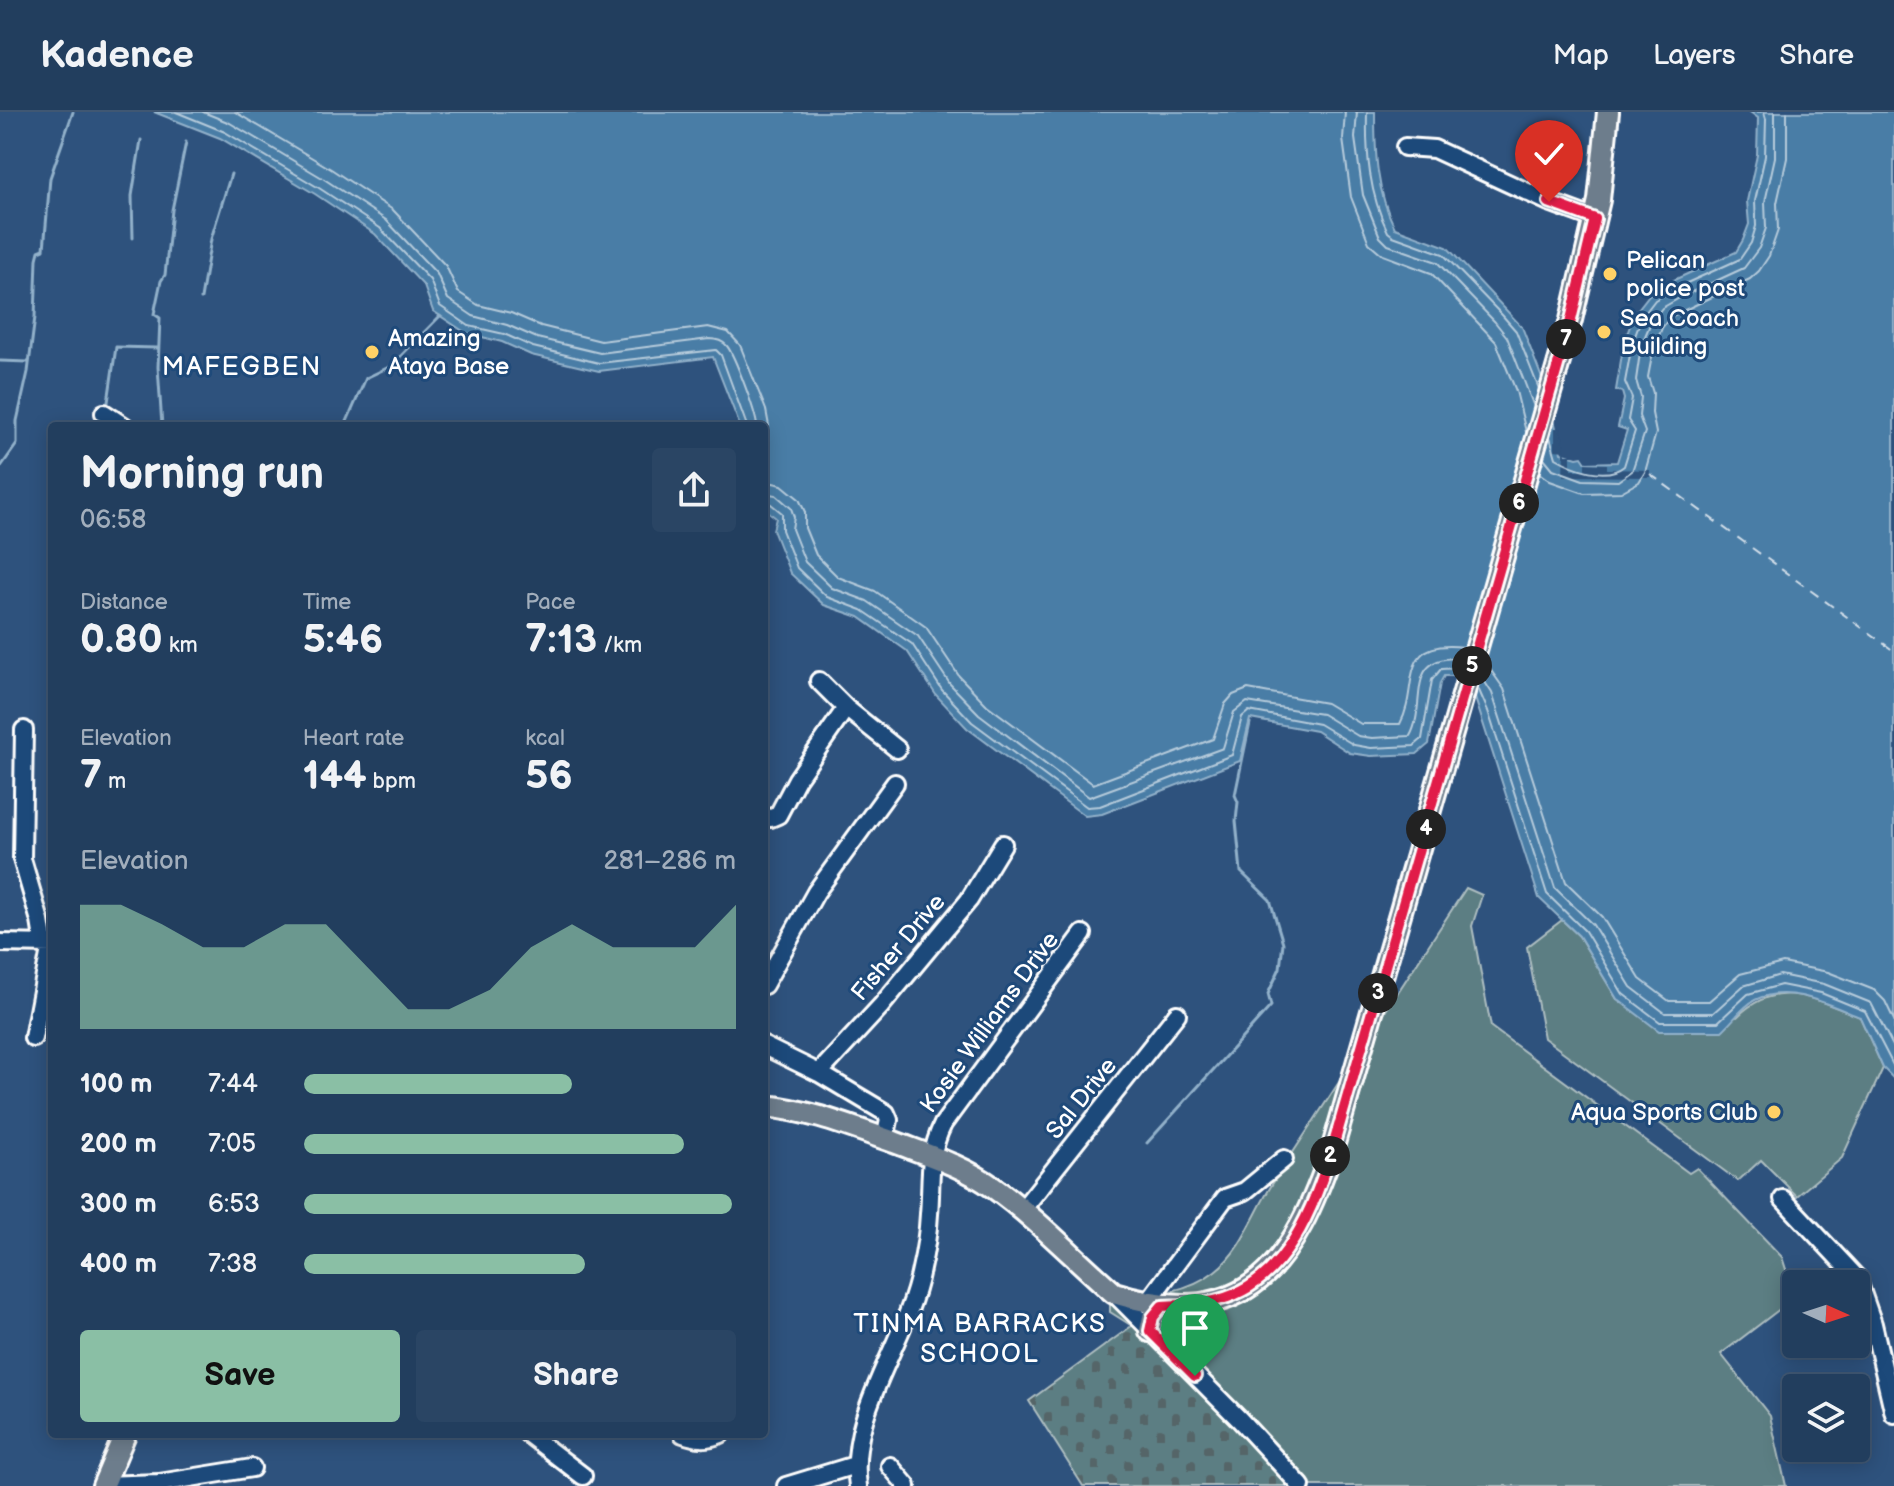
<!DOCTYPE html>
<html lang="en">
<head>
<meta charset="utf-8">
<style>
	body { margin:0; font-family:"Balsamiq Sans",sans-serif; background:#2a4564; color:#f1f3f6; height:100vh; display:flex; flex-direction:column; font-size:30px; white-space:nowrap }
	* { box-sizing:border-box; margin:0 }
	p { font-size:26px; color:#a2aebc }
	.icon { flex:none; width:44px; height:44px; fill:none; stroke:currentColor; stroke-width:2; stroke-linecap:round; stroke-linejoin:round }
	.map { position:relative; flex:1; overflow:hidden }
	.sheet { position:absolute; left:48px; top:310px; width:720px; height:1016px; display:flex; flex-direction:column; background:#223e5e; border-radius:8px; box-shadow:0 4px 20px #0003,0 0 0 2px #3f5773 }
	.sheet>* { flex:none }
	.needle { width:52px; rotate:93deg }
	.fabs { position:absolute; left:1782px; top:1158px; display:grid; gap:16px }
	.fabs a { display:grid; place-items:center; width:88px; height:88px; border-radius:8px; background:#223e5e; box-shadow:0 4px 20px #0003,0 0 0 2px #3f5773; font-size:40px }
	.pin { position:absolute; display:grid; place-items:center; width:68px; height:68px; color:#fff; margin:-82px -34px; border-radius:50% 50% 50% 0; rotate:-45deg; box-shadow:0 0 8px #0007 }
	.pin .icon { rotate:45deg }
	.km { position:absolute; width:40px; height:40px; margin:-20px; border-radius:50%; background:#222; color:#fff; font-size:22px; line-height:40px; text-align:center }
	.round { display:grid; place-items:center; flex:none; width:84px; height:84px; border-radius:8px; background:#2a4564 }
	.overview { display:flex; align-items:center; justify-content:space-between; height:136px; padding:0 32px }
	h1 { font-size:44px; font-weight:800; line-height:60px }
	.stats { display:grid; grid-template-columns:repeat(3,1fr); gap:12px; height:136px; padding:8px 32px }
	.stats div { display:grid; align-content:center }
	.stats b { font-size:40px; font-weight:800 }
	.stats small { font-size:22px; font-weight:400 }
	.stats p { font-size:22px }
	.chart { height:224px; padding:16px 32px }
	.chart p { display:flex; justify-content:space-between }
	.chart svg { width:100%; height:144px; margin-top:8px; fill:#8abfa5; opacity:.7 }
	.action { display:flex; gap:16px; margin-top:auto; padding:16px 32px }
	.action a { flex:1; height:92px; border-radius:8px; background:#8abfa5; color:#111; font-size:32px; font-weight:800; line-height:92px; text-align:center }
	.action a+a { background:#2a4564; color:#f1f3f6 }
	ul { padding:0 32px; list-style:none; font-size:26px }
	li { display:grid; grid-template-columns:128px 96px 1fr; align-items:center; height:60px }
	li i { height:20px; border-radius:10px; background:#8abfa5 }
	header { display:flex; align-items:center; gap:48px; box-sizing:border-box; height:112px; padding:0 40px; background:#223e5e; border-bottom:2px solid #3f5773 }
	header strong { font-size:38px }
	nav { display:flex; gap:44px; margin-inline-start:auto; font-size:28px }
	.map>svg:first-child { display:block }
	.green { fill:#5c7e83; stroke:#aebec1; stroke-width:2 }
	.cemetery { fill:url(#cemetery-stones); stroke:#aebec1; stroke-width:2 }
	.water { fill:#497da6; stroke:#92b1ca; stroke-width:2 }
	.pier { fill:#2e527d }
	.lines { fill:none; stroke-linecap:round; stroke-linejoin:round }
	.shore { stroke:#b6cbdb; stroke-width:2 }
	.stream { stroke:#92b1ca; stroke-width:3 }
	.ferry { stroke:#d2dee9; stroke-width:2; stroke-dasharray:10 8; stroke-linecap:butt }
	.minor-casing { stroke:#fff; stroke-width:22 }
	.major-casing { stroke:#fff; stroke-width:26 }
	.minor { stroke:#1f4a7a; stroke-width:16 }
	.major { stroke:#6d7d8c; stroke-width:20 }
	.route-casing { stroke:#fff; stroke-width:16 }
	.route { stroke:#e11d48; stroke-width:10 }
	.poi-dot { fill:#ffd166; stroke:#1f4a7a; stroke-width:3 }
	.labels { text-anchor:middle; stroke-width:6; stroke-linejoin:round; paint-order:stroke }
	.poi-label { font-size:24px; fill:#fff; stroke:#1f4a7a; text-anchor:start }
	.street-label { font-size:24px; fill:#fff; stroke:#1f4a7a }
	.neighbourhood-label { font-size:26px; letter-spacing:2px; fill:#fff; stroke:#1f4a7a }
</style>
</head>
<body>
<header>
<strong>Kadence</strong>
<nav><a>Map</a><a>Layers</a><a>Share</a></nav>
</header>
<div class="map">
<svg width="1894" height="1374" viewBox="0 0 1894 1374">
	<defs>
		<pattern id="cemetery-stones" width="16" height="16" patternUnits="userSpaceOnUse" patternTransform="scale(2)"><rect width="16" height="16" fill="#5c7e83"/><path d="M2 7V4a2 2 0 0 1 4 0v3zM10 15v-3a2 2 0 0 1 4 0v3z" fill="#546568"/></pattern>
	</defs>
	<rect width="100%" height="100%" fill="#2e527d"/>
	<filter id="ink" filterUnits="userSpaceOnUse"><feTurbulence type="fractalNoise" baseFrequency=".0125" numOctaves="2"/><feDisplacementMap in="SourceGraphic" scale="16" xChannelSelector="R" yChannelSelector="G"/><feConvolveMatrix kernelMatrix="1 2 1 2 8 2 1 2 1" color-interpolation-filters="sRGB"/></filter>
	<g filter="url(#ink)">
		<path class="green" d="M1466,776L1482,783L1472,814L1491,915L1689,1061L1697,1056L1782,1145L1793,1179L1789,1190L1721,1242L1770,1304L1786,1374H1273L1151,1226L1110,1200V1188C1145,1184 1186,1182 1215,1159C1244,1137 1255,1097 1275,1068C1339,970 1403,873 1466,776Z
			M1562,808L1579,824L1617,887L1737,905C1777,865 1814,887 1860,905L1883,956L1842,1046L1797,1084L1761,1048L1738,1069L1544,926L1527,835Z"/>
		<path class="cemetery" d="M1133,1213L1265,1343L1289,1374H1083L1029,1289Z"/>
		<path class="water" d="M154,0H1375C1375,40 1376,79 1395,116L1447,135L1522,215L1550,287L1561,341L1577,346L1582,345L1586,351L1617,350L1627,318L1618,315L1624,287L1622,280L1616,278L1624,230L1635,201L1649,183L1674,168L1736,140L1743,128L1749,112L1747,89L1757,43L1758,6L1750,0H1894V967L1883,956L1860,905C1827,892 1789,872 1755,888C1743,894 1732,910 1722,919H1659L1617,887L1579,824L1539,786L1475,586L1458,564H1444L1440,571L1429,632L1417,642L1371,644L1350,641L1316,619L1250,607L1240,649L1102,702L1085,704L967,616L936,583L907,539L859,505L824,493L790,461L773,418L776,406L764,396V314H740L713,245L599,259L531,243L502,230L466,221L433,199L424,174L375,122L315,82L220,26Z"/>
		<path class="pier" d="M1555,316H1560L1566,343H1571V358H1585V351L1607,352V357L1650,358V365L1563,364L1564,339L1555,338Z"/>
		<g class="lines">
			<path class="shore" d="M176,0L225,20L319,76L380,116L430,168L440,194L469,214L504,222L533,235L599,251L716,238L721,243L747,314
				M203,0L230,11L324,67L386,108L437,162L448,187L473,204L507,213L537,226L600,241L709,227C716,227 722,228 727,234C735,244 756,301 757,314
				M235,0L331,57L393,98L446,154L458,180L478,193L511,201L541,214L601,229L708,215L728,220L740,233L766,298L769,314L764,329
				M1345,0L1343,27L1351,85L1369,131L1383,143L1431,161L1496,230L1516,279L1526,320
				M1357,0L1355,26L1363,83L1380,125L1388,133L1437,150L1495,210L1507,225L1534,295
				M1367,0C1366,41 1369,82 1388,120L1393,124L1443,142L1502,203L1516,219L1539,277
				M1550,325L1556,346C1573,356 1606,369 1624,354L1635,319L1628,308L1632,286L1625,270L1632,232L1642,205L1655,188L1678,175L1740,147L1751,131L1756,114L1755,89L1765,44L1766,7L1764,0
				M1544,346L1553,357L1583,368L1618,369L1632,359L1645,320L1639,304L1641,285L1636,268L1641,234L1651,210L1662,196L1683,184L1744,156L1759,136L1766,116L1765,90L1775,45V0
				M1539,361L1550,369L1584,381L1621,380L1639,370L1645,360L1656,321L1652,301L1653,281L1648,265L1653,239L1662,216L1670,205L1750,167L1759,159L1769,144L1778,118L1777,91L1787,46V0
				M764,369L782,373L799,387L805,400V416L816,443L838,465L875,479L926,515L959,564L987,593L1093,672L1213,627L1225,592L1233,583L1248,577L1326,591L1361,612H1400C1420,576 1395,526 1464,535
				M764,381L776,383L791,396L794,405L792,417L805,450L832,476L867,489L918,524L950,572L979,602L1089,685L1223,636L1234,600L1247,590L1322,602L1358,624L1372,626L1410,624C1428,592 1403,543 1461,546
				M764,391L771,392L782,401V418L797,456L827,485L862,498L912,532L942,578L972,610L1087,695L1100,694L1232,643L1242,605L1249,599L1319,612L1354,633L1371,636L1414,634L1422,627L1432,568L1441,557L1458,556
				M1485,550L1504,577L1566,770L1602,805L1640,867L1669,889H1709L1740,862L1783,851L1828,860L1874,878L1885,889L1894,908
				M1481,564L1492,581L1555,776L1593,813L1631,875L1665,901H1713L1743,874L1780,863L1824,872L1871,891L1894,936
				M1478,576L1488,599L1547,782L1585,819L1623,882L1660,910H1718L1748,882L1781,873L1821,881L1865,899L1894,955"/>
			<path class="stream" d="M133,126L132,84L141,28
				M201,187L211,127L231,62
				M0,249L28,250
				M107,297L116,235L157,236
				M162,314L158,255L160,206L154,202L161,169L165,163L172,98L186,30
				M345,314L366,266L391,254L440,204
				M0,356L17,332V309L28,260L35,205L37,147L39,139L44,137L50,66L73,0
				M1147,1031L1271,894L1268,882L1280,856L1283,831L1270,788L1241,760L1236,709L1238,690L1235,683L1250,611"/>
			<path class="ferry" d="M1650,362L1894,539"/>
			<defs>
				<path id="minor" d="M1405,35L1434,37L1549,90L1595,107
					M104,301L124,314
					M819,569L846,596L897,637
					M24,618L22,747L40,809L44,833
					M764,705L771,706L778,703L797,667L846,596
					M0,831L52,832
					M764,873L816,780L895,671
					M33,926L51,832
					M764,934L819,961L886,1001L889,1008L885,1027
					M819,961L881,894L969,788L1003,732
					M1783,1087L1857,1166L1873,1212L1894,1302
					M1022,1098L1177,902
					M1114,1181L1240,1308L1301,1374
					M1147,1191L1225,1086L1245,1079L1284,1047
					M528,1322L583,1364
					M683,1322C697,1327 706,1328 721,1322
					M890,1354L907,1374
					M103,1373L159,1371L252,1356
					M786,1374L855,1353
					M858,1374C847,1299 907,1231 921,1157C925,1140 928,1121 929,1102C932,1068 927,1044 943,1012L1083,822"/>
				<path id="major" d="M764,994C809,998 851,1015 894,1030C928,1043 964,1054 994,1076C1035,1105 1075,1147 1114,1181C1249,1223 1294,1150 1333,1035L1571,208L1599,88L1608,0
					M1150,1219L1153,1205L1162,1194
					M103,1374L125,1322"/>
			</defs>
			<use href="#minor" class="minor-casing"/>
			<use href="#major" class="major-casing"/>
			<use href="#minor" class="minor"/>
			<use href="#major" class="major"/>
		</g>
	</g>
	<g class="lines" filter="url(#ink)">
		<defs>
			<path id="route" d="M1195,1264L1150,1219L1153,1205L1162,1194C1181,1193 1200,1193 1218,1188C1287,1171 1313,1095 1333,1035L1571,208L1595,107L1549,90"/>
		</defs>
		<use href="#route" class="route-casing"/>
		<use href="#route" class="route"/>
	</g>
	<g class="poi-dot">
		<circle cx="1610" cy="162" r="8"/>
		<circle cx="1604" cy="220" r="8"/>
		<circle cx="372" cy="240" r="8"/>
		<circle cx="1774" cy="1000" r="8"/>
	</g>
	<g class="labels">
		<g class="poi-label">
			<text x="1626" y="156">Pelican<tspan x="1626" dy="28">police post</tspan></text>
			<text x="1620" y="214">Sea Coach<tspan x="1620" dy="28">Building</tspan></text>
			<text x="388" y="234">Amazing<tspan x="388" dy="28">Ataya Base</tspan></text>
			<text x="1758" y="1008" text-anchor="end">Aqua Sports Club</text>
		</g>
		<g class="street-label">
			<text transform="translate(898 835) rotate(-50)" y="8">Fisher Drive</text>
			<text transform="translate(989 910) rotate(-54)" y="8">Kosie Williams Drive</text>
			<text transform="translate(1081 986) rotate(-51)" y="8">Sal Drive</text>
		</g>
		<g class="neighbourhood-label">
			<text x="242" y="263">MAFEGBEN</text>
			<text x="980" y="1220">TINMA BARRACKS<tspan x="980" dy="30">SCHOOL</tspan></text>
		</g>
	</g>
</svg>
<div class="fabs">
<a><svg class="needle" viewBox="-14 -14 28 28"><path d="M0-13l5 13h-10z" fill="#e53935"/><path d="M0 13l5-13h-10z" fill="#a2aebc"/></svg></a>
<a><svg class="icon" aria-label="layers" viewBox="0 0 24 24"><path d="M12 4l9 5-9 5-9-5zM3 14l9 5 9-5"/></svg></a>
</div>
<div class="pin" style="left:1195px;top:1264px;background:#1e9e55"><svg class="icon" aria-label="arrive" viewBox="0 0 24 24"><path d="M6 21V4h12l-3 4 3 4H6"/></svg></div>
<div class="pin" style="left:1549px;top:90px;background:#d93025"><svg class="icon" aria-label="check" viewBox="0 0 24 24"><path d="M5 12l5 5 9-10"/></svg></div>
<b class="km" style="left:1330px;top:1044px">2</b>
<b class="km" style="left:1378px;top:881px">3</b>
<b class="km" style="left:1426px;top:717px">4</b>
<b class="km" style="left:1472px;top:554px">5</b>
<b class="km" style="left:1519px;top:391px">6</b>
<b class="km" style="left:1566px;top:227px">7</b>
<section class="sheet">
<div class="overview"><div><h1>Morning run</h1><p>06:58</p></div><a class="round"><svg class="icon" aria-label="share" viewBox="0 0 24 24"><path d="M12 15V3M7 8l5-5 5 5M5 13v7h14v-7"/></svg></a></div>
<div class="stats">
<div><p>Distance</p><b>0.80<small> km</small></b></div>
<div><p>Time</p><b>5:46</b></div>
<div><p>Pace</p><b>7:13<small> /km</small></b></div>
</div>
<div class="stats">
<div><p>Elevation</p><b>7<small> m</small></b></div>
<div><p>Heart rate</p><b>144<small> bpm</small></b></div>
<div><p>kcal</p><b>56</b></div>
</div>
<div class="chart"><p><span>Elevation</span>281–286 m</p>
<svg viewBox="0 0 160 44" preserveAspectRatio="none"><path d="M0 44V6L10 6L20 12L30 19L40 19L50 12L60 12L70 25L80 38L90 38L100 32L110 19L120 12L130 19L140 19L150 19L160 6V44z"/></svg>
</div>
<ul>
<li><b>100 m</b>7:44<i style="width:62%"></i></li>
<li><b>200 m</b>7:05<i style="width:88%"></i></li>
<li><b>300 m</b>6:53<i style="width:99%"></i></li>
<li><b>400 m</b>7:38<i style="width:65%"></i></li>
</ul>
<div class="action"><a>Save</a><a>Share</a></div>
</section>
</div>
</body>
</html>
